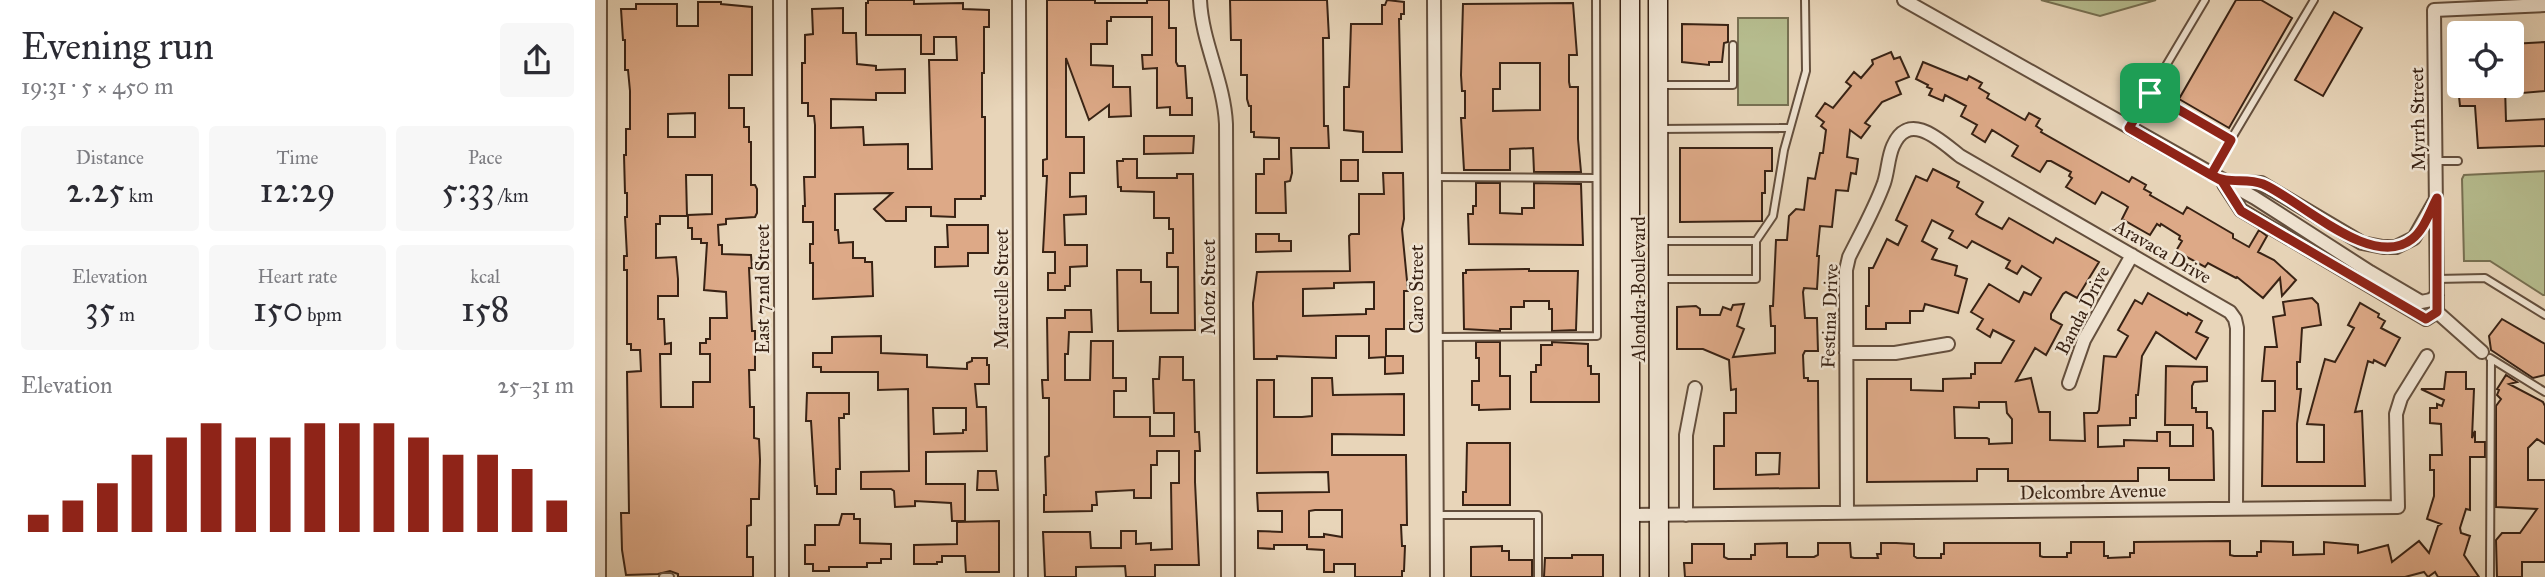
<!DOCTYPE html>
<html lang="en">
<head>
<meta charset="utf-8">
<style>
	body { margin:0; font-family:"IM FELL Great Primer",serif; background:#f7f7f7; color:#2b2b33; height:100vh; display:flex; flex-direction:column; font-size:26px; white-space:nowrap }
	* { box-sizing:border-box; margin:0 }
	p { font-size:23px; color:#7c7c81 }
	.icon { flex:none; width:38px; height:38px; fill:none; stroke:currentColor; stroke-width:2; stroke-linecap:round; stroke-linejoin:round }
	.map { position:relative; flex:1; overflow:hidden }
	.side { display:flex; flex-direction:column; background:#fff; width:595px }
	.side>* { flex:none }
	.fabs { position:absolute; left:1852px; top:21px; display:grid; gap:14px }
	.fabs a { display:grid; place-items:center; width:77px; height:77px; border-radius:7px; background:#fff; box-shadow:0 7px 28px #0002; font-size:35px }
	.pin { position:absolute; display:grid; place-items:center; width:60px; height:60px; color:#fff; margin:-30px; border-radius:14px; box-shadow:0 4px 10px #0006 }
	.round { display:grid; place-items:center; flex:none; width:74px; height:74px; border-radius:7px; background:#f7f7f7 }
	.headline { display:flex; align-items:center; justify-content:space-between; height:119px; padding:0 21px }
	h1 { font-size:38px; font-weight:600; line-height:52px }
	.stats { display:grid; grid-template-columns:repeat(3,1fr); gap:10px; height:119px; padding:7px 21px }
	.stats div { display:grid; align-content:center; border-radius:7px; background:#f7f7f7; text-align:center }
	.stats b { font-size:35px; font-weight:600 }
	.stats small { font-size:19px; font-weight:400 }
	.stats p { font-size:19px }
	.chart { height:196px; padding:14px 21px }
	.chart p { display:flex; justify-content:space-between }
	.chart svg { width:100%; height:126px; margin-top:7px; stroke:#8f2418; stroke-width:6 }
	main { display:flex; flex:1; min-height:0 }
	.map>svg:first-child { display:block }
	.green { fill:#b6bd8f; stroke:#777052; stroke-width:2 }
	.building { fill:#dda987; stroke:#382214; stroke-width:2; fill-rule:evenodd }
	.lines { fill:none; stroke-linecap:round; stroke-linejoin:round }
	.service-casing { stroke:#644f3d; stroke-width:10 }
	.minor-casing { stroke:#644f3d; stroke-width:16 }
	.secondary-casing { stroke:#382214; stroke-width:21 }
	.service { stroke:#f0e4d2; stroke-width:6 }
	.minor { stroke:#f0e4d2; stroke-width:12 }
	.secondary { stroke:#f0e4d2; stroke-width:18 }
	.route-casing { stroke:#fff; stroke-width:14 }
	.route { stroke:#8f2418; stroke-width:9 }
	.labels { text-anchor:middle; stroke-width:5; stroke-linejoin:round; paint-order:stroke }
	.street-label { font-size:19px; fill:#382214; stroke:#f0e4d2 }
</style>
</head>
<body>
<main>
<section class="side">
<div class="headline"><div><h1>Evening run</h1><p>19:31 · 5 × 450 m</p></div><a class="round"><svg class="icon" aria-label="share" viewBox="0 0 24 24"><path d="M12 15V3M7 8l5-5 5 5M5 13v7h14v-7"/></svg></a></div>
<div class="stats">
<div><p>Distance</p><b>2.25<small> km</small></b></div>
<div><p>Time</p><b>12:29</b></div>
<div><p>Pace</p><b>5:33<small> /km</small></b></div>
</div>
<div class="stats">
<div><p>Elevation</p><b>35<small> m</small></b></div>
<div><p>Heart rate</p><b>150<small> bpm</small></b></div>
<div><p>kcal</p><b>158</b></div>
</div>
<div class="chart"><p><span>Elevation</span>25–31 m</p>
<svg viewBox="0 0 160 44" preserveAspectRatio="none"><path d="M5 44V38M15 44V33M25 44V27M35 44V17M45 44V11M55 44V6M65 44V11M75 44V11M85 44V6M95 44V6M105 44V6M115 44V11M125 44V17M135 44V17M145 44V22M155 44V33"/></svg>
</div>
</section>
<div class="map">
<svg width="1950" height="577" viewBox="0 0 1950 577">
	<rect width="100%" height="100%" fill="#e8d5b9"/>
	<filter id="stains"><feTurbulence type="fractalNoise" baseFrequency=".00286" numOctaves="4"/><feColorMatrix values="0 0 0 0 .2 0 0 0 0 .09 0 0 0 0 .02 0 0 0 .5 -.17"/></filter>
	<radialGradient id="worn" r=".72"><stop offset=".6" stop-color="#630" stop-opacity="0"/><stop offset="1" stop-color="#630" stop-opacity=".3"/></radialGradient>
	<path class="green" d="M1446,0H1561L1505,16Z
		M1143,18H1193V105H1143Z
		M1950,171V295H1948L1895,261H1869L1867,179L1869,175Z"/>
	<path class="building" d="M273,0H319V4L368,3V9L394,10V27H389V73H387V117H390V196H386V199H360V217L336,216V207H311V221H291L279,209L297,193L240,194V230H243L244,243L258,242V258H270V262H277L278,296L218,299V263H215V244H218V222H208V206H210L209,177H220V125L219,116H213V103H207V63H210V35L218,34L217,9L248,8V33H261L262,64L281,66V70L310,69V93H281V100L236,99V128L268,127L269,145L313,144V169H337L334,60H362L361,37H339V54H326V35H271V3H273Z
		M452,0H500V3H552V0H574V28H581V62L583,66H590L592,98H597V115H575V107L562,108V68L548,69L547,55H557V17H516V21H512V44H496V65L518,66V87H535L536,116L514,117V105L494,120L471,58V137H489V173H475V197L491,196V214L469,215L470,245H492V266L475,267V286H470V290H453V273H460V252H448L452,176H448V160L452,159Z
		M635,0H732L734,38H728L729,126H733L734,148H696L697,173L695,181L690,182L691,213H661V174H669V159H684V138L659,137V132H656V106H654L652,99V75H646V40H636Z
		M792,0L809,2V14H806V19H804L807,152H768V132L749,130V87H754L756,24H787V5H790Z
		M1641,0H1666L1697,18L1634,128L1584,99Z
		M103,2H126V4L157,7V75H134V108H149V127H154V142H156V185H160L162,189V213L160,217L131,219V224L123,225L124,245H127V254L156,255L157,268H154L157,331H160V370H154L155,407H159V438L164,439L165,460L164,499H156V525L152,526V557H158V577H83V574L75,571L63,574L31,575L27,550L26,513H34L32,372L46,371L45,350H36V344H32V270H29V256H32L30,217H32V193H30L29,155H31V129H35V91L33,70H30V40H28L26,9H41V4H82V26H103ZM100,113V137H73V114ZM91,175H117V214L93,215V228H97V239H106V243H112L109,290L131,292L132,318H115V339H111V343H105V354H115V382H98V407H66L65,354H76V343L70,344L69,319H63V296H83V279L81,257L61,258V224H65V216H92Z
		M978,3L982,55H974V82L975,87H983V139L986,172H939L938,148L915,149V170H869L866,118H870V91H867L866,75L868,4ZM905,63H945V110L898,111V89H905Z
		M1739,12L1767,28L1728,96L1700,80Z
		M1087,24L1133,25V42L1129,43L1127,62H1114V65L1087,62Z
		M1950,42V91L1916,94V44Z
		M1296,52L1299,59L1305,57L1314,77L1301,82L1306,94L1287,102L1270,123L1275,126L1266,138L1255,130L1252,157L1263,159L1261,174L1256,173L1253,191L1241,190L1237,227L1225,226L1222,256H1224L1222,289L1209,288L1208,292L1210,318H1222L1223,351H1210L1208,355L1209,378H1213V381H1223L1224,488L1119,489V446H1129V413H1141V389L1136,390L1134,360L1108,349H1082V307L1101,306L1105,309V315H1125L1128,307L1136,310L1138,305L1149,304L1142,326L1149,329L1138,357L1180,353V326H1176L1175,306H1178L1181,240H1192L1194,216L1201,209L1209,210L1213,178L1220,179L1225,153H1228L1231,130L1226,126L1229,122L1221,116L1230,103L1238,108L1256,86L1251,82L1259,72L1266,78L1278,64L1277,60ZM1161,453H1185L1184,474L1161,475Z
		M1328,62L1372,80L1374,76L1387,83L1384,88L1394,94L1392,98L1430,120L1434,113L1445,119L1441,126L1447,130L1446,132L1534,182L1537,177L1551,185L1549,189L1556,193L1555,195L1588,214L1592,207L1638,234V238L1654,247L1664,230L1672,236L1663,252L1679,260L1701,280L1687,296L1685,278L1668,298L1642,277L1641,278L1613,263L1610,267L1581,251L1587,241L1584,239L1585,236L1566,224L1565,226L1562,224L1555,235L1527,219L1533,207L1530,205L1507,192L1500,204L1471,187L1477,178L1474,176L1476,172L1456,161H1452L1445,172L1417,156L1423,146L1397,130L1390,142L1377,134L1382,125L1366,116L1371,106L1350,95L1348,101L1334,95L1337,89L1332,87L1333,85L1321,79Z
		M1863,86H1910L1911,121L1950,119V146L1883,148L1880,106H1865Z
		M549,136H599L598,153L549,154Z
		M1085,148H1177V171H1170V193H1167V221L1085,222Z
		M528,159H542V178H582V174H598L600,330L523,331L522,270H546V282H556V313H583V267H572V253H578V229H574V218H559V192L526,191V187H523L522,161H528Z
		M746,160H763V181H746Z
		M1338,169L1364,182L1362,187L1388,202L1381,214L1384,217L1407,229L1414,218L1458,243L1461,238L1504,262L1482,298L1471,292L1468,294L1456,314V319L1467,325L1458,342L1451,355L1440,348L1421,381L1436,378L1444,412H1455V440L1490,441L1489,413H1502L1504,410L1509,356L1521,357L1533,336L1523,330L1540,300L1547,304L1553,293L1592,315L1593,313L1607,321L1601,332L1613,338L1601,359L1561,332L1547,356L1543,395H1541V418H1535V425L1503,426V447L1529,446V440L1562,441V432H1575V446H1598V425H1570L1571,366L1612,367V381L1599,382L1597,386V408H1601V412H1612V428H1616L1618,431L1619,480H1574V468H1543V481H1413V469H1382V481L1272,482V379H1316V390L1348,391V379L1376,378V374H1380V363H1406L1419,341L1398,330L1395,337L1382,329L1388,319L1376,312L1394,284L1424,302L1429,292L1436,295L1446,278L1427,266L1422,274L1411,268L1415,261L1377,241L1372,248L1354,238L1358,231L1337,220L1327,241L1342,249L1337,259L1362,266L1360,275L1372,279L1363,313L1330,304L1328,311H1315V323H1291V329H1271V306H1274V268H1278L1292,239L1303,245L1312,226L1301,220L1321,176L1332,181ZM1384,402H1411L1412,413L1417,419V443L1394,444V439L1392,438H1360L1359,407L1384,408Z
		M788,173H808L809,219L807,229L813,291H809V329H791V356H808V373L790,374V357L774,358V336H741V358L682,356V359H659L658,303L662,272L755,271L754,236L756,234H764V194H789ZM779,282V309H771V314L708,316V289L739,288V283Z
		M881,183H905V213L927,214V208H939V183L986,184L988,245L874,244L873,214H878V206H881Z
		M352,225H393V253H373V266L340,267V247H353Z
		M661,234H684V241H696V251L661,252Z
		M934,269V271H983L981,330L957,331V309H954V301H929V307H916V329H905V331L869,329L868,273H871V270Z
		M1717,298L1723,304L1726,325L1707,328L1705,362H1702V389H1706L1702,424V462H1729V425L1712,424L1730,359L1740,362L1759,328L1753,325L1765,303L1784,314L1783,317L1790,321L1786,328L1805,338L1790,366L1779,360L1778,363L1773,361L1760,412L1767,411L1770,486H1667L1668,411H1680V381H1667L1670,347H1682L1678,317L1690,315L1688,302Z
		M470,310H496L497,332H474L473,354H470V380H495L496,341H518V378H531V391H519V417H555V436H579V413H559L558,379H564L565,357H588V380H599L600,432H604L605,451H600V482L604,565H560V577H531L530,566L481,567V577H450L448,532H495L496,548H526V531H541V544L556,543V550L577,549L576,483H584V451H562V465H556V498H539V490L501,492L502,505H497V511L449,512V495H451L450,457L454,456V398H448L447,380H453L452,318H470Z
		M1907,319L1950,344V375L1938,378L1896,350L1894,336Z
		M286,336V353L332,355V367L372,369V363L377,361V358H392V365H394V384H380L382,407H391L392,451L331,452V484H370V521H357L356,503L320,501V506L300,507L299,491L296,489H266V472L314,471L313,389L283,390V372H226V367H218V353H237V337ZM338,408H371V430H368V433L339,434Z
		M881,342H905V376H915V409L884,410V405H877V381H884V358H881Z
		M957,342L993,344V366H996V374H1004V402H936V372H941V365H946V345H957Z
		M1851,372H1871V389H1879L1877,438L1880,431V442H1890V457H1875V510L1871,509L1865,528L1866,533L1875,536L1869,555L1884,577H1843L1840,572L1833,577L1829,572L1810,577H1090L1089,563H1097V544H1129V557L1133,559H1156V555H1160V544L1192,543V557H1219L1223,555V543H1255L1256,557L1259,558H1283L1282,554H1286V543H1301L1319,544V556L1322,558H1346V554H1349V543H1445V556L1448,557H1472V553H1476V542H1509V556H1513V558L1535,557V553H1539V542L1635,541V555L1639,556H1662V552H1666V541L1698,542V555L1729,554V542L1763,545V553L1793,545L1797,562L1824,541L1834,553L1843,526L1846,524L1832,519L1839,496V470H1835V455H1847L1846,424L1835,423V408H1842V404L1847,406L1849,400L1826,389H1849Z
		M1911,375L1922,382L1914,384L1948,402L1950,406V444L1942,439L1933,448V480H1950V562H1927V577H1902L1901,540L1907,533H1925L1942,509L1901,507V406L1906,399L1902,395L1904,390L1902,389Z
		M717,378H737L738,395L809,394V435L737,434V455H811L812,525H806L807,546H810L809,571H807V577H760V564H739V572H729V550L712,549V545H679V549L663,548V531L687,532V511H663L662,493L734,492L733,472L662,473V380H679V417H707L717,416ZM720,510H747V537L729,534V537H714V511Z
		M212,393H254V414H249V418H244L245,469H241V494H222V486H220L216,421H211Z
		M872,443H915V505H868V492H871Z
		M383,471H401L403,490H382Z
		M247,514H259V519H265V543L296,544V559H286V563H272V567H234V571H218V564H210V545H220V525H244Z
		M404,521V572H371L370,556H347V562H342V564H319V545L362,544V522Z
		M907,546V551H914V560H937V577H876V547Z
		M977,555H1008V577H949L950,558H977Z"/>
	<g class="lines">
		<defs>
			<path id="service" d="M1064,85H1138V45
				M1555,93L1636,140
				M1534,128L1610,0
				M1063,129L1195,128
				M1842,161H1863
				M1616,173L1719,0
				M840,177L1001,178
				M1065,241H1161
				M1066,279H1161V241L1178,216L1189,150L1211,71L1210,0
				M1842,279L1890,278L1950,315
				M841,337L1002,336L1001,0
				M1895,358L1950,392
				M841,515H943V577
				M68,577H75
				M1895,577L1896,359"/>
			<path id="minor" d="M185,0L187,577
				M424,0L426,577
				M605,0C607,43 629,81 631,124L633,577
				M839,0L842,577
				M1309,0L1660,198L1775,272L1826,302L1836,300L1842,295
				M1633,182L1666,183L1767,243L1788,247H1801L1819,238L1840,201
				M1629,184L1646,210L1831,319L1842,312
				M1842,312L1839,10L1950,5
				M1842,312L1887,352
				M1251,353H1300L1353,344
				M1474,383L1489,340L1537,255
				M1252,513L1251,270L1254,257C1266,233 1280,208 1289,183C1293,171 1293,157 1298,146C1314,109 1347,142 1365,156L1635,312L1640,319L1642,328L1641,509
				M1035,515L1803,507L1801,414L1806,398L1832,356
				M1091,515V435L1100,388
				M4,577L5,0"/>
			<path id="secondary" d="M1035,0V577
				M1063,0L1064,577"/>
		</defs>
		<use href="#service" class="service-casing"/>
		<use href="#minor" class="minor-casing"/>
		<use href="#secondary" class="secondary-casing"/>
		<use href="#service" class="service"/>
		<use href="#minor" class="minor"/>
		<use href="#secondary" class="secondary"/>
	</g>
	<g class="lines">
		<defs>
			<path id="route" d="M1555,93L1636,140L1616,175L1627,181L1646,211L1831,319L1842,312V198C1835,211 1829,230 1817,239C1777,271 1705,200 1668,184C1651,177 1634,185 1616,175L1534,128L1555,93"/>
		</defs>
		<use href="#route" class="route-casing"/>
		<use href="#route" class="route"/>
	</g>
	<g class="labels">
		<g class="street-label">
			<text transform="translate(1822 119) rotate(-91)" y="7">Myrrh Street</text>
			<text transform="translate(1568 251) rotate(30)" y="7">Aravaca Drive</text>
			<text transform="translate(613 287) rotate(-90)" y="7">Motz Street</text>
			<text transform="translate(167 289) rotate(-90)" y="7">East 72nd Street</text>
			<text transform="translate(406 289) rotate(-90)" y="7">Marcelle Street</text>
			<text transform="translate(821 289) rotate(-90)" y="7">Caro Street</text>
			<text transform="translate(1043 289) rotate(-90)" y="7">Alondra Boulevard</text>
			<text transform="translate(1487 310) rotate(-63)" y="7">Banda Drive</text>
			<text transform="translate(1234 316) rotate(-88)" y="7">Festina Drive</text>
			<text transform="translate(1498 491) rotate(-1)" y="7">Delcombre Avenue</text>
		</g>
	</g>
	<rect width="100%" height="100%" filter="url(#stains)"/>
	<rect width="100%" height="100%" fill="url(#worn)"/>
</svg>
<div class="fabs">
<a><svg class="icon" aria-label="locate" viewBox="0 0 24 24"><circle cx="12" cy="12" r="6"/><path d="M12 2v4M12 18v4M2 12h4M18 12h4"/></svg></a>
</div>
<div class="pin" style="left:1555px;top:93px;background:#1e9e55"><svg class="icon" aria-label="arrive" viewBox="0 0 24 24"><path d="M6 21V4h12l-3 4 3 4H6"/></svg></div>
</div>
</main>
</body>
</html>
